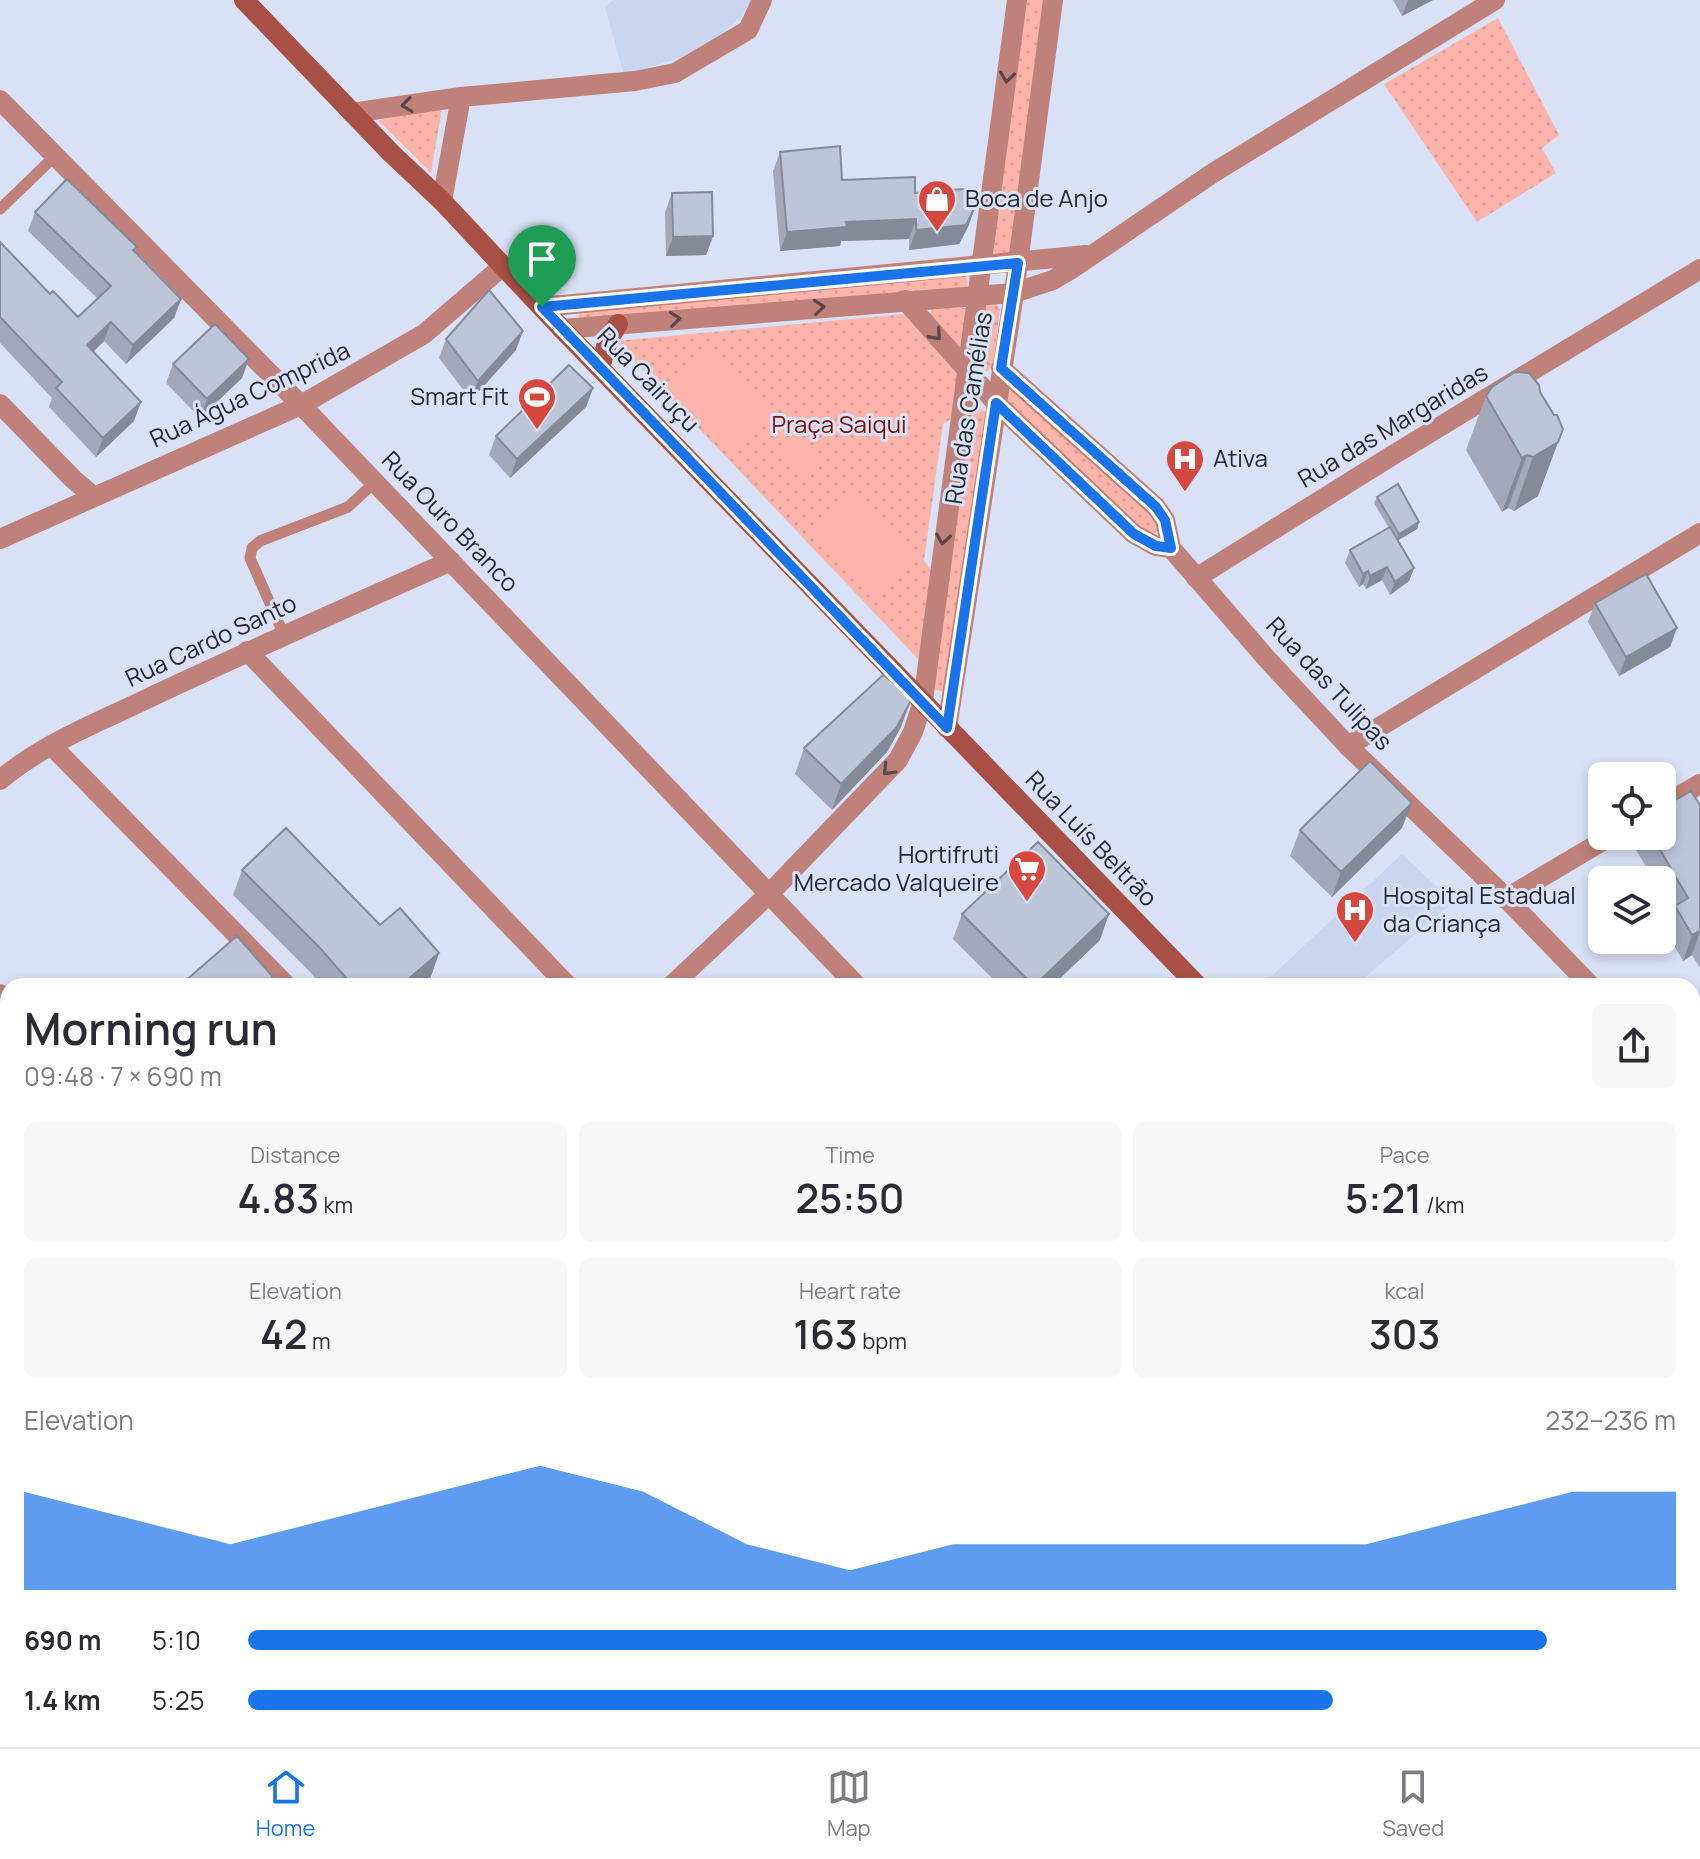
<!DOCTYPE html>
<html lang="en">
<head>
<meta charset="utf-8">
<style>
	body { margin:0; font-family:Manrope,sans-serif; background:#f7f7f7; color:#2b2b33; height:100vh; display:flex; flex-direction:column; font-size:30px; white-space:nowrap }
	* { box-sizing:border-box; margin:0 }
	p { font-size:26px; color:#7c7c81 }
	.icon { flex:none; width:44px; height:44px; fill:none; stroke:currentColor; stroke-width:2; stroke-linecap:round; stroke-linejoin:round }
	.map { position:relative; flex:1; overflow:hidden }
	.side { position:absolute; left:0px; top:978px; width:1700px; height:770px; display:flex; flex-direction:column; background:#fff; border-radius:24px 24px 0 0; box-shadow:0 4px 12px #0003 }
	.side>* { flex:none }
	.buttons { position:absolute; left:1588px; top:762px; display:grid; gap:16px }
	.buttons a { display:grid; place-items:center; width:88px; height:88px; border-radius:12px; background:#fff; box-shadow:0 4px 12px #0003; font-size:40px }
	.pin { position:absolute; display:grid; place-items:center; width:68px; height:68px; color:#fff; margin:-82px -34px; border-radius:50% 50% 50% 0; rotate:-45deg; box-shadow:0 0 8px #0007 }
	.pin .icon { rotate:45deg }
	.round { display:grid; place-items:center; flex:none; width:84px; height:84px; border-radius:12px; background:#f7f7f7 }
	.overview { display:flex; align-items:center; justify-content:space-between; height:136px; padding:0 24px }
	h1 { font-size:44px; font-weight:600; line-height:60px }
	.stats { display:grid; grid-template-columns:repeat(3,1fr); gap:12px; height:136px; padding:8px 24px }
	.stats div { display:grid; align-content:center; border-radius:12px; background:#f7f7f7; text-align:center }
	.stats b { font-size:40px; font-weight:600 }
	.stats small { font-size:22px; font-weight:400 }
	.stats p { font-size:22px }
	.chart { height:224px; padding:16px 24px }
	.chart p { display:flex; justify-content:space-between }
	.chart svg { width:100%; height:144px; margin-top:8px; fill:#1a73e8; opacity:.7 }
	ul { padding:0 24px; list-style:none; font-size:26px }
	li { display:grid; grid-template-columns:128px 96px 1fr; align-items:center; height:60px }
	li i { height:20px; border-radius:10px; background:#1a73e8 }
	.menu { display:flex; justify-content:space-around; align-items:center; height:112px; border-top:2px solid #e1e1e2; background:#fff; font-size:22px; color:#7c7c81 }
	.menu a { display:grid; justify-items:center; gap:4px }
	.menu .current { color:#1a73e8 }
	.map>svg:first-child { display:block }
	.built { fill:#cad5ef }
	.grass { fill:url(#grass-dots) }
	.garden { fill:#fdb4aa }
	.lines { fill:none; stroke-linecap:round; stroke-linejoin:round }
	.path { stroke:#7b818f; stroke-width:3; stroke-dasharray:4 6; stroke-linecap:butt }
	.service { stroke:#bf8179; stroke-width:11 }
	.minor { stroke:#bf8179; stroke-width:20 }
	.tertiary { stroke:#bf8179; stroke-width:20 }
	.secondary { stroke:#a85046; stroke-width:20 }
	.wall { fill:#a3a9bb }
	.shaded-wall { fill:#848a98 }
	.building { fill:#bdc5d9; stroke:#848a98; stroke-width:2 }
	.oneway { stroke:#5a4749 }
	.route-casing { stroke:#fff; stroke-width:16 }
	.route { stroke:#1a73e8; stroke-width:10 }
	.labels { text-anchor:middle; stroke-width:6; stroke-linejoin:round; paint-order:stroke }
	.poi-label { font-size:24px; fill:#24282f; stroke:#d8e1f5; text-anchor:start }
	.street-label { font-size:24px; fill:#24282f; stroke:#d8e1f5 }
	.park-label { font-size:24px; fill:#7f0f0e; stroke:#d8e1f5 }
</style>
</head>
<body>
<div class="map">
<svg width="1700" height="1747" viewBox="0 0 1700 1747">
	<defs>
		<pattern id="grass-dots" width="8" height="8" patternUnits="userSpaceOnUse" patternTransform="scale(2)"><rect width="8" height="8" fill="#fdb4aa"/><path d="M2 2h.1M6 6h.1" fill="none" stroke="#d99b93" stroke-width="1.8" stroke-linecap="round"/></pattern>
	</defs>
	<rect width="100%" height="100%" fill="#d8e1f5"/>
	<path class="built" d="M613,0H752L740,18L724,32L682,57L624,75L605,7Z
		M1402,854L1453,902L1355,986H1261Z"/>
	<path class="grass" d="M1025,0H1045L1012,254L995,255L993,249Z
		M1498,18L1559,135L1542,148L1556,173L1477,222L1384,84Z
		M442,108L431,173L378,120Z
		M965,275L968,282L967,289L578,320L580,310Z
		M996,304L1000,309L993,367L984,373L977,368L984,305Z
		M962,307L968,310L964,353L929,316L931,310Z
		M905,314L959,377L953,418L943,424L924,561L931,570L919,660L616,341Z
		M1009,383L1158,520C1160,528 1158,531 1151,536L1143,535L1006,403Z
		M978,407L986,412L944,692L933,689L970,410Z
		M1006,1740H1286L1280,1747H1012Z"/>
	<path class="garden" d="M708,349L773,413L733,452L666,385Z
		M796,441L821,465L807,479L782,455Z
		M851,488L920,557L881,596L811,527Z"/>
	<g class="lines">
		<path class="path" d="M1692,1527L1700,1535"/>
		<path class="service" d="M0,209L55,156
			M284,635L250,558L252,548L260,541L348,507L375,482"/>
		<path class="minor" d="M0,100L301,405L857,986
			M352,113L461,97L635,81L675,73L748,30L762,0
			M442,201L461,97
			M542,307L1086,255
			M562,329L1014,293L1053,280L1070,270L1213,173L1495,0
			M0,404L73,479L93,496
			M0,539L301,405L424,334L503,266
			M247,651L568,986
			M51,745L287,986
			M1348,746L1700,533
			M0,780C45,742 102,721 155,695C253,649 352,605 451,561
			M1662,806L1700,784
			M1505,899L1611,836
			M671,986L769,894L898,760L913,732L923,701
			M0,994L8,1002
			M0,1143L8,1135
			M0,1383L8,1375
			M0,1642L8,1650
			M99,1740L106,1747
			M439,1740L446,1747
			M1004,1740L1010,1747
			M1301,1740L1308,1747
			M1572,1740L1579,1747
			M648,1747L656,1740
			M1280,1747L1286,1740"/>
		<path class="tertiary" d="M905,300L996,403L1134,534L1156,546L1171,548
			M1001,368L1156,507L1165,520L1171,548L1267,659L1348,746L1500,892L1591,986
			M1196,578L1393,455L1700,269
			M923,701L1017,0
			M947,728L1014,293L1053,0
			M1692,1089L1700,1097"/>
		<path class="secondary" d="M244,0L391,153L442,201L562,329L1198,986
			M600,368L608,340L618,324
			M1692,1495L1700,1503"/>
	</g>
	<path class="wall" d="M1393,0H1433L1402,16Z
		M780,152L842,180L915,193L975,207L968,227L959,244L909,250V239L841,241L840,246L780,251L773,171Z
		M672,193L713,236L706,255L666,256L665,212Z
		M35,212L137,247L135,251L181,299L174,318L126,364L104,341L93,352L134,421L96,457L49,407L52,398L0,343V242L50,294L78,317L98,299L28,231Z
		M446,339L516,350L471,400L439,358Z
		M173,364L242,378L200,418L166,383Z
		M593,388L586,407L510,478L489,455L496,436Z
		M1540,392L1563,429L1538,496L1514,511L1508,508L1502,512L1466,450L1486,396Z
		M1377,497L1419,522L1417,529L1398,540L1414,568L1409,581L1390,595L1382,580L1366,589L1363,584L1359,587L1345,563L1350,550L1389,528L1374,503Z
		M1595,603L1670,647L1619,676L1588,622Z
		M901,727L887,752L832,810L795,774L804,748Z
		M1700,805V968L1692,955L1683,961L1666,931L1673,912L1662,894V880H1654L1633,845L1637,836H1662Z
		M1402,828L1332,897L1290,856L1300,830Z
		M242,870L380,925L439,953L430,979L421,986H322L311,973L233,895Z
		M962,914L1100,940L1052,986H1000L953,939Z"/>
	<path class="shaded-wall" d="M1408,0H1433L1402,16Z
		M975,207L968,227L959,244L909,250L916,230Z
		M916,219L909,239L841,241L840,246L780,251L787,232L846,222Z
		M713,236L706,255L666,256L673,237Z
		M181,299L174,318L126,364L133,345Z
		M111,322L104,341L80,365L87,345Z
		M523,331L516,350L471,400L478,381Z
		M249,359L242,378L200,418L207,399Z
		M593,388L586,407L510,478L517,459Z
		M141,402L134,421L96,457L103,438Z
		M1558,442L1538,496L1514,511L1533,457Z
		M1527,455L1508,508L1502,512L1522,458Z
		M1419,522L1417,529L1397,541L1399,534Z
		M1387,567L1382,580L1366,589L1370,576Z
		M1414,568L1409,581L1390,595L1395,582Z
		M1368,571L1363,584L1359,587L1363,574Z
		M1677,628L1670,647L1619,676L1626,657Z
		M910,702L901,727L887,752L832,810L841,784Z
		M1412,803L1402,828L1332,897L1341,872Z
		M1109,914L1100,940L1052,986H1035Z
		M1700,931L1692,955L1683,961L1692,935Z
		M439,953L430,979L421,986H400Z
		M273,977L269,986H262Z"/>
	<path class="building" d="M840,146L842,180L915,177V193L976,188L975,207L966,225L916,230V219L846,222L847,227L787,232L780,152Z
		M67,179L137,247L133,250L181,299L133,345L111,322L87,345L141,402L103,438L56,388L62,382L0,317V242L50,294L53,291L78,317L111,286L35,212Z
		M712,192L713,236L673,237L672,193Z
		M489,290L523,331L478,381L446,339Z
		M215,324L249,359L207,399L173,364Z
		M569,365L593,388L517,459L496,436Z
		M1515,372L1529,373L1539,385L1540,392L1554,415H1557L1563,429L1558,442L1533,457L1527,455L1522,458L1486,396L1492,387Z
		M1398,484L1419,522L1399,534L1377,497Z
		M1390,527L1414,568L1395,582L1387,567L1370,576L1368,571L1363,574L1350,550Z
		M1646,574L1677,628L1626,657L1595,603Z
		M883,675L912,696L910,702L897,727L841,784L804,748Z
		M1370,761L1412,803L1341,872L1300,830Z
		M1691,791L1700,805V931L1692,935L1675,906L1688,898L1652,836H1662V808Z
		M286,828L380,925L400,908L439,953L400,986H353L320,948L242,870Z
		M1038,842L1109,914L1034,986L962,914Z
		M237,936L273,977L262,986H188L184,982Z"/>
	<defs><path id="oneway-chevron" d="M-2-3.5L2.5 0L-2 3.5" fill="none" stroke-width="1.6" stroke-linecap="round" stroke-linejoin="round" transform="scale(2)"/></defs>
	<g class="oneway">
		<use href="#oneway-chevron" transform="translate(1007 77) rotate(98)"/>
		<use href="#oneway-chevron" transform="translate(407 105) rotate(172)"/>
		<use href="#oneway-chevron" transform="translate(819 307) rotate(-5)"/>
		<use href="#oneway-chevron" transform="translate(675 319) rotate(-5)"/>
		<use href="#oneway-chevron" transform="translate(936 335) rotate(49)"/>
		<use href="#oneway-chevron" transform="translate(943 539) rotate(98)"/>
		<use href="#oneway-chevron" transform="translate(888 770) rotate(134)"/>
	</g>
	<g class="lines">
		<defs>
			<path id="route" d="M1018,263L1001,368L1156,507L1165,520L1171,548L1156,546L1134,534L996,403L947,728L542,307Z"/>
		</defs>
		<use href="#route" class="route-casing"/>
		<use href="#route" class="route"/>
	</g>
	<defs>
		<symbol id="shop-pin" viewBox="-11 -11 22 30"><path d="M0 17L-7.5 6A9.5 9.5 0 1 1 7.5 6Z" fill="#d6483d" stroke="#d8e1f5"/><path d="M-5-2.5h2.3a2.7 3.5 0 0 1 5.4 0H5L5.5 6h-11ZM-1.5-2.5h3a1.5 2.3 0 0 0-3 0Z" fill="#fff"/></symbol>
		<symbol id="stadium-pin" viewBox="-11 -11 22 30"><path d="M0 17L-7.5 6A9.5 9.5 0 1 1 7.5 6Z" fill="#d6483d" stroke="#d8e1f5"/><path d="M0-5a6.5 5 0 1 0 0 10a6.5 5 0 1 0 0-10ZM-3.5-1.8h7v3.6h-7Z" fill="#fff"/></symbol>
		<symbol id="hospital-pin" viewBox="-11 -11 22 30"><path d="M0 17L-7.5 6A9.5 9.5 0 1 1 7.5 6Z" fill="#d6483d" stroke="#d8e1f5"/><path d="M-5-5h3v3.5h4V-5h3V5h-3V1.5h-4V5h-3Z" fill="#fff"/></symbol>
		<symbol id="supermarket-pin" viewBox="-11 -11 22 30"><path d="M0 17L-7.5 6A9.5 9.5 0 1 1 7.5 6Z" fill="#d6483d" stroke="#d8e1f5"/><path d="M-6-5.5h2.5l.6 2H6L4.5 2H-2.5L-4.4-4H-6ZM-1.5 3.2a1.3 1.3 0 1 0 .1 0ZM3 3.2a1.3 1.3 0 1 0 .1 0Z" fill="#fff"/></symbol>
	</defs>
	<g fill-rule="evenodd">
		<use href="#shop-pin" x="915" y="177" width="44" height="60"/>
		<use href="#stadium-pin" x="515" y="375" width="44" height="60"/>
		<use href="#hospital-pin" x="1163" y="437" width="44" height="60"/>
		<use href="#supermarket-pin" x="1005" y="847" width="44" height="60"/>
		<use href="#hospital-pin" x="1333" y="888" width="44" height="60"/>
	</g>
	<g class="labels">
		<g class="poi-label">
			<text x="965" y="207">Boca de Anjo</text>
			<text x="509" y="405" text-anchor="end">Smart Fit</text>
			<text x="1213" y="467">Ativa</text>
			<text x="999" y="863" text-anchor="end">Hortifruti<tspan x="999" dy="28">Mercado Valqueire</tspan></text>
			<text x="1383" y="904">Hospital Estadual<tspan x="1383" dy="28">da Criança</tspan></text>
		</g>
		<g class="street-label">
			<text transform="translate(648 380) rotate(46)" y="8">Rua Cairuçu</text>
			<text transform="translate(250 395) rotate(-25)" y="8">Rua Água Comprida</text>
			<text transform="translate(969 408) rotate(-81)" y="8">Rua das Camélias</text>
			<text transform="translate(1393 426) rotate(-31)" y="8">Rua das Margaridas</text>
			<text transform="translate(450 522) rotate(46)" y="8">Rua Ouro Branco</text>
			<text transform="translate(211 641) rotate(-25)" y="8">Rua Cardo Santo</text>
			<text transform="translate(1329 684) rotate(47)" y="8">Rua das Tulipas</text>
			<text transform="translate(1091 839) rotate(46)" y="8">Rua Luís Beltrão</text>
		</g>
		<g class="park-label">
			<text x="839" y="433">Praça Saiqui</text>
		</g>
	</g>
</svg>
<div class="buttons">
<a><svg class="icon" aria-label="locate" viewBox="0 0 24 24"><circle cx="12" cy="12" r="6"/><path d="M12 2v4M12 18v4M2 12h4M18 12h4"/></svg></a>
<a><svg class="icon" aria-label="layers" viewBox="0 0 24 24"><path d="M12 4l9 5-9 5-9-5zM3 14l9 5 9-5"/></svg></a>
</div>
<div class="pin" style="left:542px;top:307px;background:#1e9e55"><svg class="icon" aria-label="arrive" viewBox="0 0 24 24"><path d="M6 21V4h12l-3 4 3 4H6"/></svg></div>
<section class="side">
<div class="overview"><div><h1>Morning run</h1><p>09:48 · 7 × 690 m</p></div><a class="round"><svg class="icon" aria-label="share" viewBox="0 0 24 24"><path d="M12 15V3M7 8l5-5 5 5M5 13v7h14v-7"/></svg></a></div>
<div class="stats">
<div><p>Distance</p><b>4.83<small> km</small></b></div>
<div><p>Time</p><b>25:50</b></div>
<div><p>Pace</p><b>5:21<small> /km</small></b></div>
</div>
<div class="stats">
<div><p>Elevation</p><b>42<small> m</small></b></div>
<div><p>Heart rate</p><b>163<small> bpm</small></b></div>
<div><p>kcal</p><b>303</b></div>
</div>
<div class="chart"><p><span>Elevation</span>232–236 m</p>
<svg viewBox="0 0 160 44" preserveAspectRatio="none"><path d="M0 44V14L10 22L20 30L30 22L40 14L50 6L60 14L70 30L80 38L90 30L100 30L110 30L120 30L130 30L140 22L150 14L160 14V44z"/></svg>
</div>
<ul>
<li><b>690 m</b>5:10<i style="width:91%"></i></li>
<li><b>1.4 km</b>5:25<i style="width:76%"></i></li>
</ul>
</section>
</div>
<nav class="menu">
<a class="current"><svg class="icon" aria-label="home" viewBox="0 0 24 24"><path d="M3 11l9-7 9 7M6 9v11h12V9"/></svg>Home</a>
<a><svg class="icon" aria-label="map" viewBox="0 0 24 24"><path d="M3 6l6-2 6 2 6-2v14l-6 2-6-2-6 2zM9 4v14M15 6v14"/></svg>Map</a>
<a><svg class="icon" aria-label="saved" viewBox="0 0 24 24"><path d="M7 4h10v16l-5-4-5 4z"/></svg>Saved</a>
</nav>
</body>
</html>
